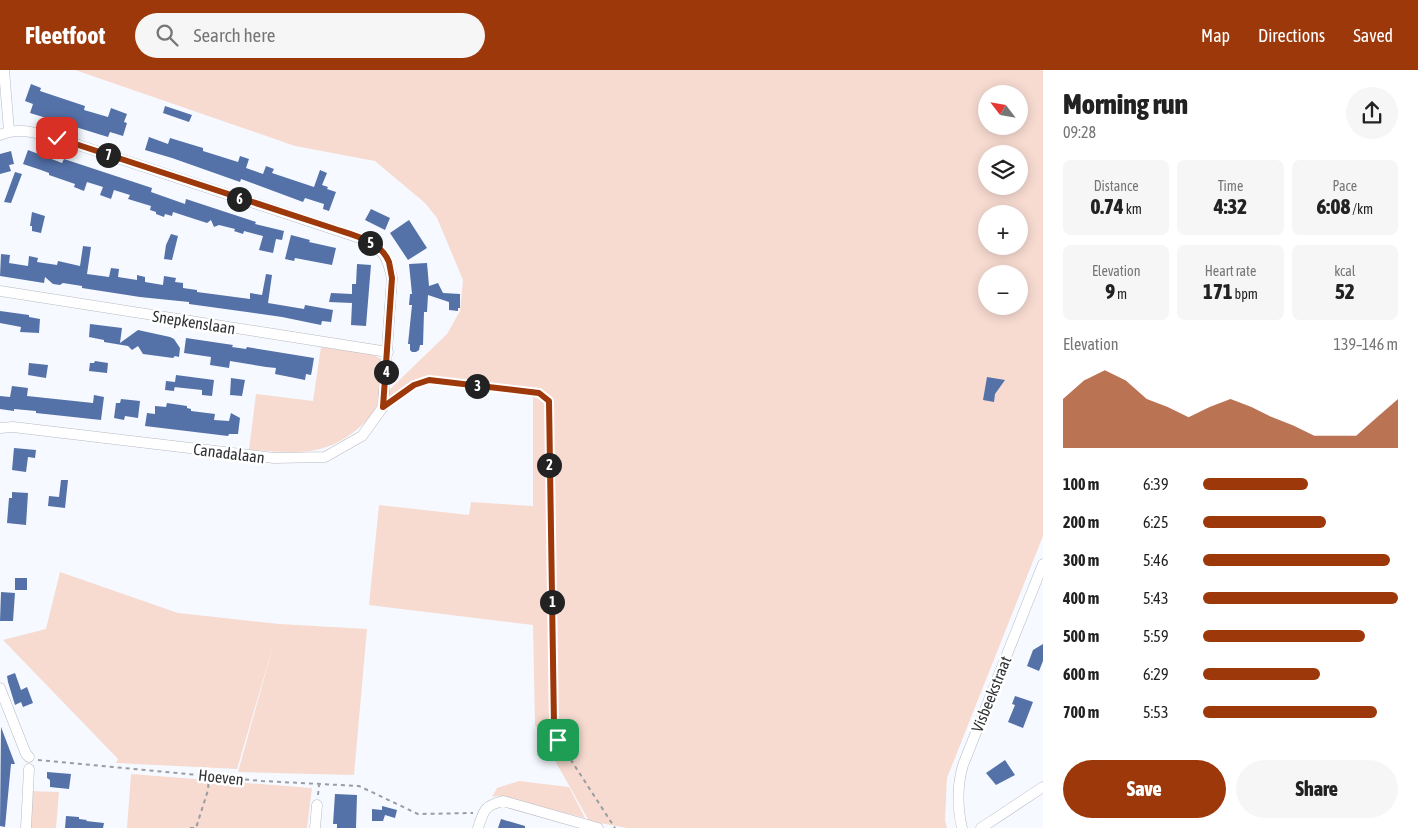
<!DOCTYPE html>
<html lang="en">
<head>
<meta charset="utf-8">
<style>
	body { margin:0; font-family:"Asap Condensed",sans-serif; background:#f6f6f6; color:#222; height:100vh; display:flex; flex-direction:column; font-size:19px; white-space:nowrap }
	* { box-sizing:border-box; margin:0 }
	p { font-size:16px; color:#767676 }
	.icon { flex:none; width:28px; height:28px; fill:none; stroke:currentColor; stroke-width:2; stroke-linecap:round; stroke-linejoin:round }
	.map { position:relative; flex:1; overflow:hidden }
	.sheet { display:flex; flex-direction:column; background:#fff; width:375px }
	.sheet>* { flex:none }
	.needle { width:32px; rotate:301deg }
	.controls { position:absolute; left:978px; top:15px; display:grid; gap:10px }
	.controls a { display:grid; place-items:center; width:50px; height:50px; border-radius:50%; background:#fff; box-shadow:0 2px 12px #0003; font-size:25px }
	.pin { position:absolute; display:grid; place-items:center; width:42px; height:42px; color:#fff; margin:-21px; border-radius:10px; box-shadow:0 2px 8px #0006 }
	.km { position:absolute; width:25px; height:25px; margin:-12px; border-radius:50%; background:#222; color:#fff; font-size:14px; line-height:25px; text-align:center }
	.round { display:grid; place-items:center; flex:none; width:52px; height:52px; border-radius:26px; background:#f6f6f6 }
	.headline { display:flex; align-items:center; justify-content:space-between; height:85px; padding:0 20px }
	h1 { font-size:28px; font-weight:800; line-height:38px }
	.metrics { display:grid; grid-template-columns:repeat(3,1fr); gap:8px; height:85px; padding:5px 20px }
	.metrics div { display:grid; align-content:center; border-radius:8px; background:#f6f6f6; text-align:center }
	.metrics b { font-size:21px; font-weight:800 }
	.metrics small { font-size:14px; font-weight:400 }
	.metrics p { font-size:14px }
	.chart { height:140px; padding:10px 20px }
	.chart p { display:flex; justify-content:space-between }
	.chart svg { width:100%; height:90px; margin-top:5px; fill:#9d380b; opacity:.7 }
	.cta { display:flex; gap:10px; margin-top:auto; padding:10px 20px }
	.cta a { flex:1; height:58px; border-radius:30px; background:#9d380b; color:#fff; font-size:20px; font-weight:800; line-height:58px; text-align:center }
	.cta a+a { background:#f6f6f6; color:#222 }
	ul { padding:0 20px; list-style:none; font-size:16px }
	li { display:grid; grid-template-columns:80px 60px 1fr; align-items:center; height:38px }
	li i { height:12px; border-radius:6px; background:#9d380b }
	header { display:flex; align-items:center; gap:30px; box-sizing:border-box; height:70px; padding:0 25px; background:#9d380b; color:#fff }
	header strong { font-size:24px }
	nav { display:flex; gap:28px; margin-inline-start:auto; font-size:18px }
	.search { width:350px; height:45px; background:#f6f6f6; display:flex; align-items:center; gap:12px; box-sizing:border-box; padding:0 18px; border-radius:28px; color:#767676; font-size:19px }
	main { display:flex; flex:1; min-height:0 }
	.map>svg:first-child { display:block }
	.green { fill:#f7dbd1; fill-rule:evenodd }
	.building { fill:#5471a8 }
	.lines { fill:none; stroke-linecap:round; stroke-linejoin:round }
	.minor-casing { stroke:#b7bac1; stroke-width:11 }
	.path { stroke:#9a9ca0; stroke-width:2; stroke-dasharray:4 4; stroke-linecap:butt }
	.minor { stroke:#fff; stroke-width:10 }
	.route-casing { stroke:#fff; stroke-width:10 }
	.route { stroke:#9d380b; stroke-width:6 }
	.labels { text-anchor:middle; stroke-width:5; stroke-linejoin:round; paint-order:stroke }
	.street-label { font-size:16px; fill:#313235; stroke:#fff }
</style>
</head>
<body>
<header>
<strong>Fleetfoot</strong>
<div class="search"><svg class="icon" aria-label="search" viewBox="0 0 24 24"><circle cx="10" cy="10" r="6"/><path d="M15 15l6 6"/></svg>Search here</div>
<nav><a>Map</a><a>Directions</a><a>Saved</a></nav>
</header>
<main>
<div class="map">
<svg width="1043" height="758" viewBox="0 0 1043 758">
	<rect width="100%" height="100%" fill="#f6f9ff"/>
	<path class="green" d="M75,0H1043V466L947,708L945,750L947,758H627L589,751L535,655L533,555L369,535L379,435L469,445L471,432L533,436V319L426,307L410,315L391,330H388V321L447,264L460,241L463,210L437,148L425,133L375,91L295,76ZM986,24H1019V56H986ZM986,84H1019V116H986ZM986,144H1019V176H986ZM986,204H1019V236H986Z
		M321,277L372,284L381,289C380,302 381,318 378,331C376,341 369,349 361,356C324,389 295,382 249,380L256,324L313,331Z
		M60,502L178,543L279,554L367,559L354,705L238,702L275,569L237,699L116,693L118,689L3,570L46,559Z
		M131,704L312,718L307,758H127Z
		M519,711L569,717L585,748L498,726L492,727L497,718Z
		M28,721L59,722L56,758H26Z"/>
	<path class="building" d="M31,14L41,18L40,21L85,36L84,40L108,47L111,38L127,44L124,52L127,53L123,66L110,62L108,67L30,43L33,34L25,31Z
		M165,36L192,45L189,52L163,43Z
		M149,67L168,74L170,68L203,78V81L238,92L240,86L249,89L246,98L263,104L266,96L274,99L272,103L314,117L320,100L327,103L322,115L328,117L327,119L336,122L329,141L323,139L324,134L305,128L303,132L241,109L240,112L172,88L145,80Z
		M28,80L62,93L64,89L152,118L151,122L185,134L186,129L256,152L255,154L284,161L282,170L276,169L273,183L259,180L263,166L244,161L243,164L234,161L235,159L219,155L214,157L211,150L207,153L173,142L172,146L165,144L164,147L156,144V142L150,140L151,136L128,129L130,125L114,120L111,129L100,125L103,117L87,112L84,121L74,117L75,114L49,105V103L41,100L23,94Z
		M11,81L14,94L9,95L11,101L0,104V84Z
		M15,102L22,104L11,133L4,132Z
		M371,139L390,148L385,160L365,150Z
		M32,142L45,146L41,163L32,161V156H30Z
		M409,150L427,178L408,190L390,163Z
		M171,164L178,166L172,190L164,189L166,175Z
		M291,165L310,170L309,172L336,178L332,195L295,188L294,191L285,189Z
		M83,176L91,177L87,204L109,207L111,198L119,199L118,207L137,210V205L145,207V212L163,215L164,206L176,208L175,212L183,213V218L197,220V222L250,229V223L262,225L266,204L272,205L268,233L304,239L305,235L333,240L331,252L322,251L321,255L282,247L189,234V232L140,227L82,218V216L63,213L60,215L53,214L45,207L44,213L0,206L1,184L10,185L9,193L28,196L29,186L38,188L37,192L57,195L58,191L80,196Z
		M427,193L429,216L438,213L443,223L460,224V238H458V241L449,240V232L428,225L427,242H424L423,275H420L419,280L416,282H412L410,280V274H408L412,235H409L410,224H412L409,194Z
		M357,194L371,195L366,256L351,255L352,233L329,232L331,223L352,224V214H356Z
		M0,241L29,245V247L40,249L39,263L20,262L21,257L0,253Z
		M90,254L122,258L120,273L138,260L170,267L174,269L180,278L179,287L175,286L173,288L143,284L138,276L132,280L128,276L104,272V270L89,267Z
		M186,268L233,275L232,277L246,279L247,277L314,288L312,300L311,305L306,304L305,310L275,304L276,298L266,297L230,291L229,298L210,295L211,287L184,283Z
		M95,291L108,293L107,303L89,301L90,293H94Z
		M29,293L48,295L46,308L28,305Z
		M176,305L214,310L212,326L202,325V320L174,317L175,314L174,321L165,320L166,311L175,312Z
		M987,307L1005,310L995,324L994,332L983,330Z
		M231,308L245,310L242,326L230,325Z
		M12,316L28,318L27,326L93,333L94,325L104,327L101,350L36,343V341L14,339V341L0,339V326L10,327Z
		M121,329L140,331L138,348L125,346L124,350L114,348L116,333H120Z
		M167,333L187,336V338L191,339V341L215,344L214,350L229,351L231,343L240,348L238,364H229L228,366L145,356L147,343L155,344V336L166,337Z
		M14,378L36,380L35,388L28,387L26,402L12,400Z
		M61,410H68L65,438L48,436L49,426L59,427Z
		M12,422L28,423L26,455L7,453L9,428H12Z
		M15,508H27V520H15Z
		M1,522L15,523L13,551H0Z
		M1043,574V591L1039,601L1027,596L1033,580Z
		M15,603L21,620L27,617L33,633L23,637L21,632L15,635L8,612L7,606Z
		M1015,626L1033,632L1023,658L1008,652L1015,635L1012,634Z
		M1,657L15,694H11L5,757L0,756Z
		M1005,690L1015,705L996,715L986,703Z
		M47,702L71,704L69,719L50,717V710L47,708Z
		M335,724L357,725L356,758H337V754H333Z
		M382,736L397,740L395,748L385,745L383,751H372V739L382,740Z
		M66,746L79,747V749L87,750L86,751L104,753L103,758H65Z
		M501,749L525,756V758H498Z"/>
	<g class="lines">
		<defs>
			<path id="minor" d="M4,0L9,61
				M0,65C19,56 38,64 57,68L363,169C384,181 387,185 392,208L383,337L362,366L325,387L274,388L13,357L0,358
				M0,221L388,282
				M0,618L26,684L29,687
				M26,758L29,699
				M315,758L317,735
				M478,758C484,740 484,736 503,731L598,758
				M962,758C957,736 957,716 963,695L1043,494
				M981,758L1043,717"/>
		</defs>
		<use href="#minor" class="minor-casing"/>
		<path class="path" d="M393,330L414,315L429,310L539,323L549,331L554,655L558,670L615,758
			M38,690L262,711L359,716L418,744L473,743
			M318,725L319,715
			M190,758H196L208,720L209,706"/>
		<use href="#minor" class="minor"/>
	</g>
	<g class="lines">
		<defs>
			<path id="route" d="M57,68L335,159C353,165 381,171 389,192C390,197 391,203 392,208L383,337L414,315L429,310L539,323L549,331L554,655L558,670"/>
		</defs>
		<use href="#route" class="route-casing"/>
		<use href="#route" class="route"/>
	</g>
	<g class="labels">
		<g class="street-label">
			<text transform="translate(194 252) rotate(9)" y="6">Snepkenslaan</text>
			<text transform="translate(229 383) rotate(7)" y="6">Canadalaan</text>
			<text transform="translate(991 624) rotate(-68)" y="6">Visbeekstraat</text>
			<text transform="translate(221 707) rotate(6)" y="6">Hoeven</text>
		</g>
	</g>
</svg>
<div class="controls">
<a><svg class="needle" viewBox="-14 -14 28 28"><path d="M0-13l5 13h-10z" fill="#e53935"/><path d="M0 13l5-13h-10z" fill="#767676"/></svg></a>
<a><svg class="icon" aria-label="layers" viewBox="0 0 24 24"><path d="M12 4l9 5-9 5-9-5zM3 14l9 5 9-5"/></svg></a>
<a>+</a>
<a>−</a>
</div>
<div class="pin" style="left:558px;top:670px;background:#1e9e55"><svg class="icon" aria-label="arrive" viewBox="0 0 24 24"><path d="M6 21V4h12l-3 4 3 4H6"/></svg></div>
<div class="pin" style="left:57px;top:68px;background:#d93025"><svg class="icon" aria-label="check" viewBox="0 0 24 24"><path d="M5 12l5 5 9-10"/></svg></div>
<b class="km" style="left:552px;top:532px">1</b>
<b class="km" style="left:549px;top:395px">2</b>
<b class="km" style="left:477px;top:316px">3</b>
<b class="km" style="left:386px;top:302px">4</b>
<b class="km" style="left:370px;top:173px">5</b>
<b class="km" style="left:239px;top:129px">6</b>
<b class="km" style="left:108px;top:85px">7</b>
</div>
<section class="sheet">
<div class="headline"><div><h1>Morning run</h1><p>09:28</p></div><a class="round"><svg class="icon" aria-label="share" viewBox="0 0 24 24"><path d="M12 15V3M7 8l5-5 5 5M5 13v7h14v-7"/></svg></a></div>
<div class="metrics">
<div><p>Distance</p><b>0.74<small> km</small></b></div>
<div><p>Time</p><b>4:32</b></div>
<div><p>Pace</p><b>6:08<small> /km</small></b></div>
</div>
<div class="metrics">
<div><p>Elevation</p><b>9<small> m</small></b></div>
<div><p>Heart rate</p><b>171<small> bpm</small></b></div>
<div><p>kcal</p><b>52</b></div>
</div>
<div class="chart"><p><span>Elevation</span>139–146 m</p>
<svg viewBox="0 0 160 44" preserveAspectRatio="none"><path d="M0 44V20L10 11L20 6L30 11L40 20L50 24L60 29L70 24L80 20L90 24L100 29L110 33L120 38L130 38L140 38L150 29L160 20V44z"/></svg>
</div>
<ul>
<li><b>100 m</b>6:39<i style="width:54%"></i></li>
<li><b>200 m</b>6:25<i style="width:63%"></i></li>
<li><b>300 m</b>5:46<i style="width:96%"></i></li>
<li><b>400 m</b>5:43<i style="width:100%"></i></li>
<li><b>500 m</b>5:59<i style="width:83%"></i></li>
<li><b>600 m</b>6:29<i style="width:60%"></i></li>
<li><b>700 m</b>5:53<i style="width:89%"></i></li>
</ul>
<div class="cta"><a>Save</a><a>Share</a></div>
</section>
</main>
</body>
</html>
